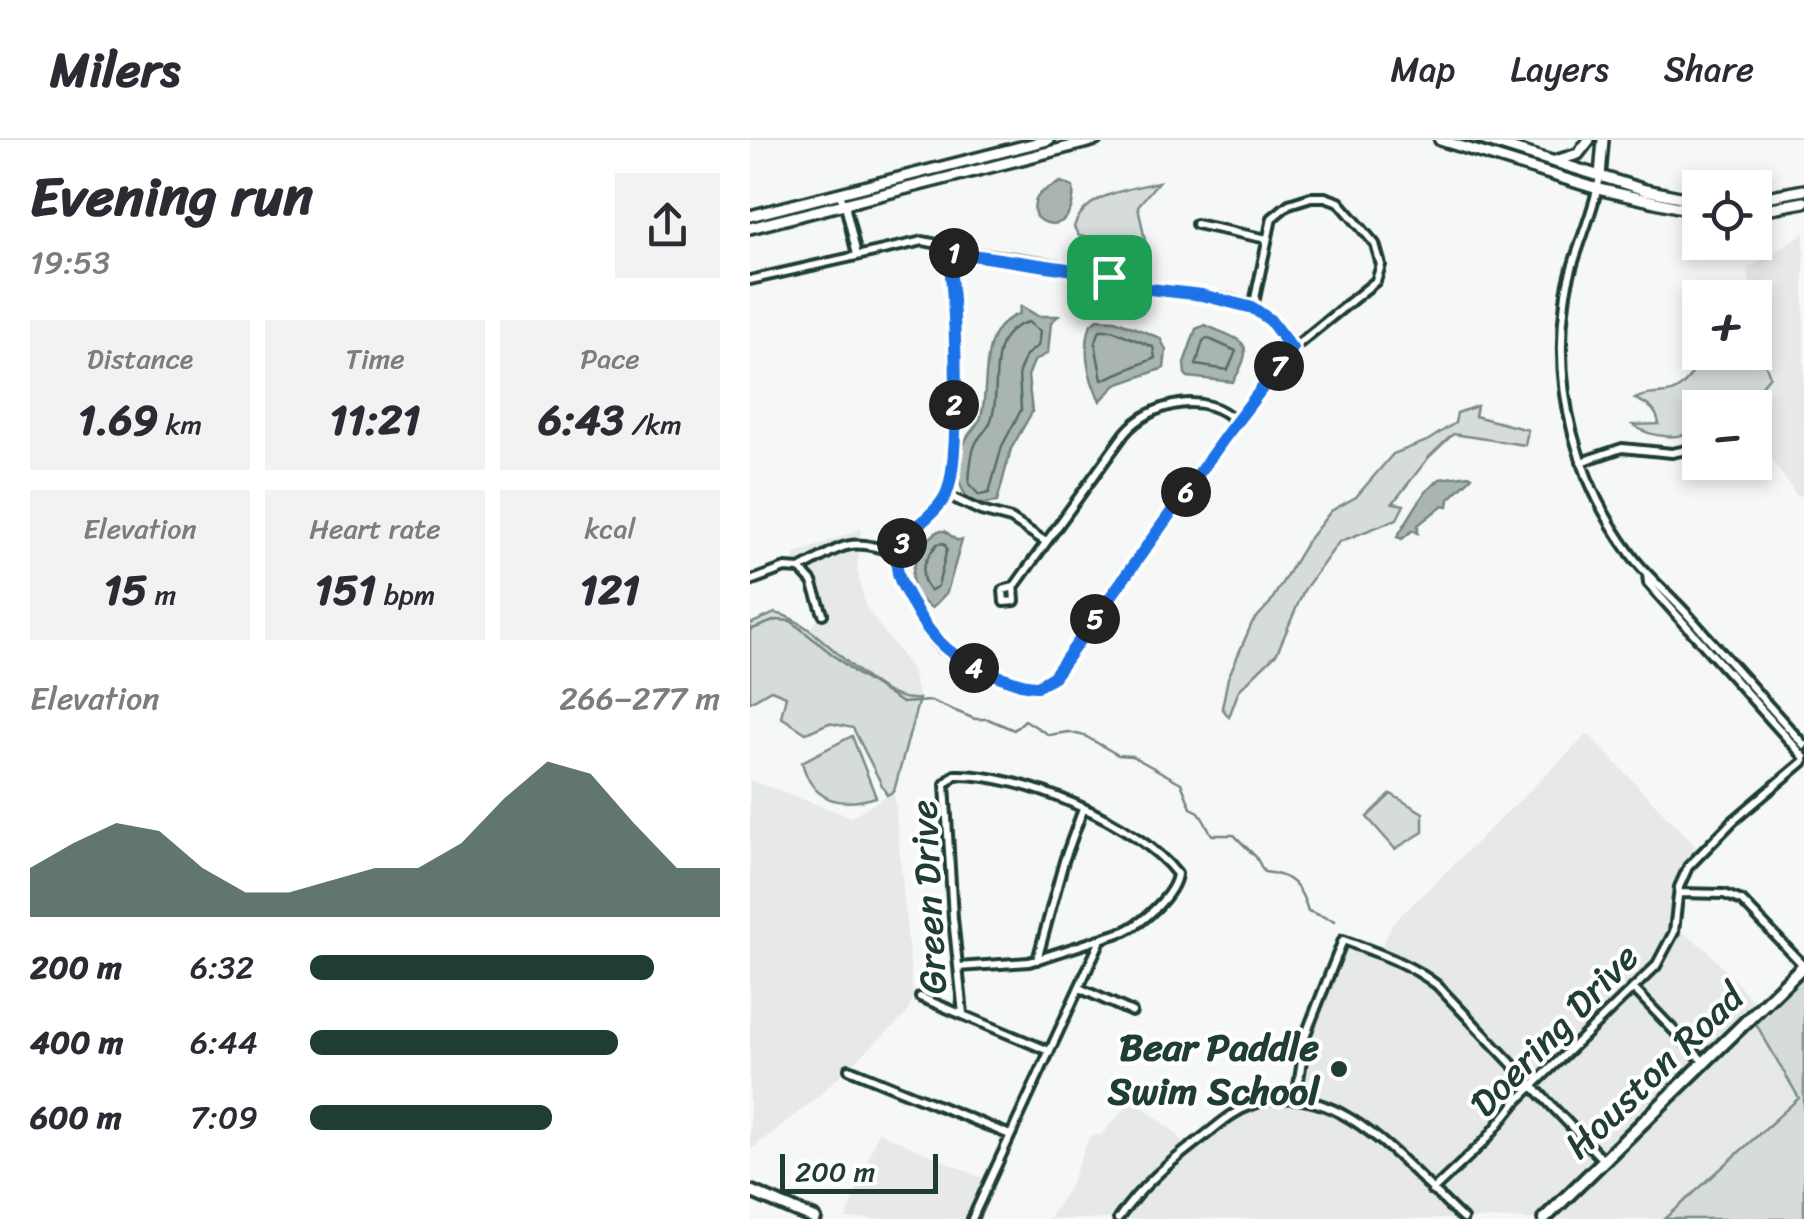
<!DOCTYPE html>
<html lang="en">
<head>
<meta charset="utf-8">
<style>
	body { margin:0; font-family:Sriracha,sans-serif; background:#f2f2f3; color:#2b2b33; height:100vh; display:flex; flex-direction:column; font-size:38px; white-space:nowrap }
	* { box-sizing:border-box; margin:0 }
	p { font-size:32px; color:#7c7c81 }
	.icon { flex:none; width:55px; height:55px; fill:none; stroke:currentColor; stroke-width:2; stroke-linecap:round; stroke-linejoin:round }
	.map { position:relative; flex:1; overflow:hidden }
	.panel { display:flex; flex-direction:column; background:#fff; width:750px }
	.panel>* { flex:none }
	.controls { position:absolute; left:932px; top:30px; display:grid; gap:20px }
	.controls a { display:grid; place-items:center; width:90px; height:90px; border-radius:0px; background:#fff; box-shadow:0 5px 15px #0003; font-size:50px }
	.scale { position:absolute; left:30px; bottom:25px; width:158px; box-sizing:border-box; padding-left:10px; border:5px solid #1f3d34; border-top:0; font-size:28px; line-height:35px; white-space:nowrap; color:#1f3d34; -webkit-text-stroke:8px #fff; paint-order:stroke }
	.pin { position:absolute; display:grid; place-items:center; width:85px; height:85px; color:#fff; margin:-42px; border-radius:20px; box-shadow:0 5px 15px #0006 }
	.km { position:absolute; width:50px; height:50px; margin:-25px; border-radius:50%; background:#222; color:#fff; font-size:28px; line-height:50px; text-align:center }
	.round { display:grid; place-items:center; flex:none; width:105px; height:105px; border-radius:0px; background:#f2f2f3 }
	.overview { display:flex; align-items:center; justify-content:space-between; height:170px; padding:0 30px }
	h1 { font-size:55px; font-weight:700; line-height:75px }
	.metrics { display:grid; grid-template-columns:repeat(3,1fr); gap:15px; height:170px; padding:10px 30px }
	.metrics div { display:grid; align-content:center; border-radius:0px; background:#f2f2f3; text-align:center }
	.metrics b { font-size:42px; font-weight:700 }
	.metrics small { font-size:28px; font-weight:400 }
	.metrics p { font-size:28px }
	.chart { height:280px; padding:20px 30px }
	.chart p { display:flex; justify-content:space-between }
	.chart svg { width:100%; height:180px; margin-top:10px; fill:#1f3d34; opacity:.7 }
	ul { padding:0 30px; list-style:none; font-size:32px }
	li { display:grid; grid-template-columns:160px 120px 1fr; align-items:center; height:75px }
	li i { height:25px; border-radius:12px; background:#1f3d34 }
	header { display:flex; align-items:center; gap:60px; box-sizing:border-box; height:140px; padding:0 50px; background:#fff; border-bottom:2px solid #e1e1e2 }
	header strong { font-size:48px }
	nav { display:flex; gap:55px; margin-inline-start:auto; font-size:35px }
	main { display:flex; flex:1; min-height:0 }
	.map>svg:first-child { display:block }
	.built { fill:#e6e9e8 }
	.green { fill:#d6dcdb; stroke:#7a8c88; stroke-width:2.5 }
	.water { fill:#aab5b1; stroke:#72857f; stroke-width:2.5 }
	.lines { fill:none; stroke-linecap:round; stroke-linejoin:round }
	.shore { stroke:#576d66; stroke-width:2.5 }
	.stream { stroke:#72857f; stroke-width:2.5 }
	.street-casing { stroke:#1f3d34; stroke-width:14 }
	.secondary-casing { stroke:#1f3d34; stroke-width:16 }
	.primary-casing { stroke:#1f3d34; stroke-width:18 }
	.street { stroke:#fff; stroke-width:6 }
	.secondary { stroke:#fff; stroke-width:9 }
	.primary { stroke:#fff; stroke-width:10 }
	.route-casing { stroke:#fff; stroke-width:20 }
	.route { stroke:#1a73e8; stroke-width:12 }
	.poi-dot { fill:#1f3d34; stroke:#fff; stroke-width:4 }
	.labels { text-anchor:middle; stroke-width:8; stroke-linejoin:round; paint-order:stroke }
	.street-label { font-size:38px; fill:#1f3d34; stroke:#fff }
	.poi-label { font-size:38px; font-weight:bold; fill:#1f3d34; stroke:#fff; text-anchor:end }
</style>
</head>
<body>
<header>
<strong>Milers</strong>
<nav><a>Map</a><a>Layers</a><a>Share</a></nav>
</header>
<main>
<section class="panel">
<div class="overview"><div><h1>Evening run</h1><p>19:53</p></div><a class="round"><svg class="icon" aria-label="share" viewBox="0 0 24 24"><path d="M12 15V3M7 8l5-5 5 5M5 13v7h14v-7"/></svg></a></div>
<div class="metrics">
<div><p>Distance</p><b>1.69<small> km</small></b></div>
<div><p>Time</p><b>11:21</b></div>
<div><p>Pace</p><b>6:43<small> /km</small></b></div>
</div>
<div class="metrics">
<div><p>Elevation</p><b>15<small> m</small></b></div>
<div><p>Heart rate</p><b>151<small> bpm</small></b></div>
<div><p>kcal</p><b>121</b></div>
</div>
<div class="chart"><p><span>Elevation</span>266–277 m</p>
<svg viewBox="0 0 160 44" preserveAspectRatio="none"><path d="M0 44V32L10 26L20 21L30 23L40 32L50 38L60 38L70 35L80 32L90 32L100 26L110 15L120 6L130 9L140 21L150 32L160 32V44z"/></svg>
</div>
<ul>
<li><b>200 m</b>6:32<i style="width:84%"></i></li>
<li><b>400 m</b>6:44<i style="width:75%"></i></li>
<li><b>600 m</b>7:09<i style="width:59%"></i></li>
</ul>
</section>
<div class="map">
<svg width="1054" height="1079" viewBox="0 0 1054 1079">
	<rect width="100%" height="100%" fill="#f6f7f7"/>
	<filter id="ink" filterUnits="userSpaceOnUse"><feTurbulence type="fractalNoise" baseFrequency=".01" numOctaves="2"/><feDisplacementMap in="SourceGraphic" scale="20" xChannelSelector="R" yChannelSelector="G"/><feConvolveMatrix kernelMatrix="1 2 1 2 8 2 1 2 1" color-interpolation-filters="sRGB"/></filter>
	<g filter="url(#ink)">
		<path class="built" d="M1054,93V357L1046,355L1005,294V268H991L1022,236L997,129Z
			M111,389L107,431L116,468L161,528L169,559L154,561L107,532L59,489L73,474L59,436L42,428L44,415Z
			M838,594L951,712L933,733L925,787L956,809L1010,869L1002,878L1049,957L915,1079H298L318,1050L340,996L351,995L383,959L427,994L436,1009L490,970L546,959L550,917L593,800L629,813L642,784Z
			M0,640L101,677L144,651L163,857L157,874L60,963L0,1010Z
			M128,992L239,1041L222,1079H96Z"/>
		<path class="green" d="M408,42L388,66L396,105L329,96L324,87C335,53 378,50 408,42Z
			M1005,197L1020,236C996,267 988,268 950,268V288C931,301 901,298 883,285L909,284C907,270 898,264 885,259C896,253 905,255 917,253C936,250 945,227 956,213L1005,212Z
			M727,266L725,276L778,290L775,305L703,294L679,317L643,363L654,365L647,379L589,402L554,450L527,513L489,550L479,577L472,568L478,538L502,483L520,463L556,403L581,371L606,357L643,314L677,301L705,283L707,273Z
			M25,473C74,482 119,565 169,559L144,651L137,655L103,588L79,583L56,593L31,577L36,556L21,550L0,562V484Z
			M102,596L126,657C90,668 62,662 52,622Z
			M641,654L673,673V692L645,709L617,677Z
			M1054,825V1079H915L1049,958L1002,877Z"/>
		<path class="water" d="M311,42L323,47C326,72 311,96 286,77C279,56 295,49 311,42Z
			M271,166L288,176H308L301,182L298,213L284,221L278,236L282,272L261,309L247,362L226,365C203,350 205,318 218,296C222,289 229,284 231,277C241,242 226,189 269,174Z
			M348,179L365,180L410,198L416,210L414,228L366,245L350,261C338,236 332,211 341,184Z
			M455,185C494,202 507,200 483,242L438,237L435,234L434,223L446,189Z
			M719,335L722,337L699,359L698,366L693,365L668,385V393L663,390L652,399L647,397L675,352L690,339Z
			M188,391H195L206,400H212L197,452L182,468C148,449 164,410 188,391Z"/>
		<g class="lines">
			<path class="shore" d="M278,182L290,191L288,206L276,215L269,232L271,270L252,306L239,353L229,355L219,344C220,331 220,317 225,305C228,297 235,292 239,285C255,253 231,194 278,182Z
				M350,190H362L403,207L405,218L352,240L345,203Z
				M457,198L486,211L478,230L446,225L453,201Z
				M194,403L197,409L188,446L180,451C166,434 175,420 187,404Z"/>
			<path class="stream" d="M0,490L26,480L41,481L108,535L152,563L181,561L225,579H238L264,590L275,580L299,595L318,592L335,596L368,615L382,616L431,643L441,668L449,672L462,695H484L506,717L514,732C540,734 551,746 558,771L585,781"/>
			<defs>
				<path id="street" d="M850,36C843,79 820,118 815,161C803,251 826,340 880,413C896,436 918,453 937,474C976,518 1015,561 1054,605
					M89,54L95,65L107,115
					M446,84L517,99
					M199,114C208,163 203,217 204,267C204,289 207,315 203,336C196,369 170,377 153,402C133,429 176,497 200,514C211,523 227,530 241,534C263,541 285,554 304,536L497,267L542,209L626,141L631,125L625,104L589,62L575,57H561L539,64L522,78L503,168
					M199,114C231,110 324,127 358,137C370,141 381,147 394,149C430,156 473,151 506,170C522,180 531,195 542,209
					M0,140L173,101L188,104L199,114
					M831,322L872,308L922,313L950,307
					M197,355L231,371L261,379L296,402
					M50,429C95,405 98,396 148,414
					M897,434L898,443L1054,617
					M0,441L35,428L50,429L62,442L73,474
					M264,447L265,461L254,462L253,450L264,447L375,293C401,262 457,250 486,282
					M929,753L974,754L992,761L1053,825
					M287,820L314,721L333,669
					M208,827L279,822L375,791C393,783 425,754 427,734C387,682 270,633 205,635L195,644L203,778L213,874
					M329,848L382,872
					M883,848L955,923
					M170,857L299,911
					M99,929L260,995
					M546,959L556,894L593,800C625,812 659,823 687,845L853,1020
					M682,1051L735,1001L767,961L906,826L924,792L929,747L938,727L983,681L1054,621
					M222,1079L350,802
					M368,1079C393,1043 422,1021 457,994C471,983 484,971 502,965C586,932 658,1029 713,1079"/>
				<path id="secondary" d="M690,0L848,49L950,72
					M734,0L895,50L950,61
					M805,21L828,14L839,0
					M850,36L853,0
					M1005,59L1054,50
					M1005,71L1054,62
					M0,76L298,0
					M0,88L346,0"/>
				<path id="primary" d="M0,1051L65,1079
					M794,1079L1054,825"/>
			</defs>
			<use href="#street" class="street-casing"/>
			<use href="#secondary" class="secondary-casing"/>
			<use href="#primary" class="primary-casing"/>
			<use href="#street" class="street"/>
			<use href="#secondary" class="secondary"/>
			<use href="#primary" class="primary"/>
		</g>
	</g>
	<g class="lines" filter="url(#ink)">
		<defs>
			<path id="route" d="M208,113L331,131L359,137L382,147L452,155L503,168L520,180L542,209L475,297L304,536L288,546C275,547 263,541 251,537C207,523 181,502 161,461C155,450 147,438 147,425C145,392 186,380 197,352C211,318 206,154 198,114Z"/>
		</defs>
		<use href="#route" class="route-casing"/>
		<use href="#route" class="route"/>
	</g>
	<circle class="poi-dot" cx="589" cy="929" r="10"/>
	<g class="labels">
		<g class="street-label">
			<text transform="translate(178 757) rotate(-93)" y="13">Green Drive</text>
			<text transform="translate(804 890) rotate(-46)" y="13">Doering Drive</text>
			<text transform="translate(904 931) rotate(-44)" y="13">Houston Road</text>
		</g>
		<g class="poi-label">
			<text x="569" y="920">Bear Paddle<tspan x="569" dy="44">Swim School</tspan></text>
		</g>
	</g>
</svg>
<div class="controls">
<a><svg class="icon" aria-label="locate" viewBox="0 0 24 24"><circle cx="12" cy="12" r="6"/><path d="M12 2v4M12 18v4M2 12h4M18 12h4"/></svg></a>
<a>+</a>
<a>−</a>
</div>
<div class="scale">200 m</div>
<div class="pin" style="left:359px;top:137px;background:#1e9e55"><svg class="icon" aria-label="arrive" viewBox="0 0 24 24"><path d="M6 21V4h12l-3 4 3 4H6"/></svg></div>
<b class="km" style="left:204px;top:113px">1</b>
<b class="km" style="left:204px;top:265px">2</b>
<b class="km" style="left:152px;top:403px">3</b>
<b class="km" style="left:224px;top:528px">4</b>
<b class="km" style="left:345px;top:479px">5</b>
<b class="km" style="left:436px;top:352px">6</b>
<b class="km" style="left:529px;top:226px">7</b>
</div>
</main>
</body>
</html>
